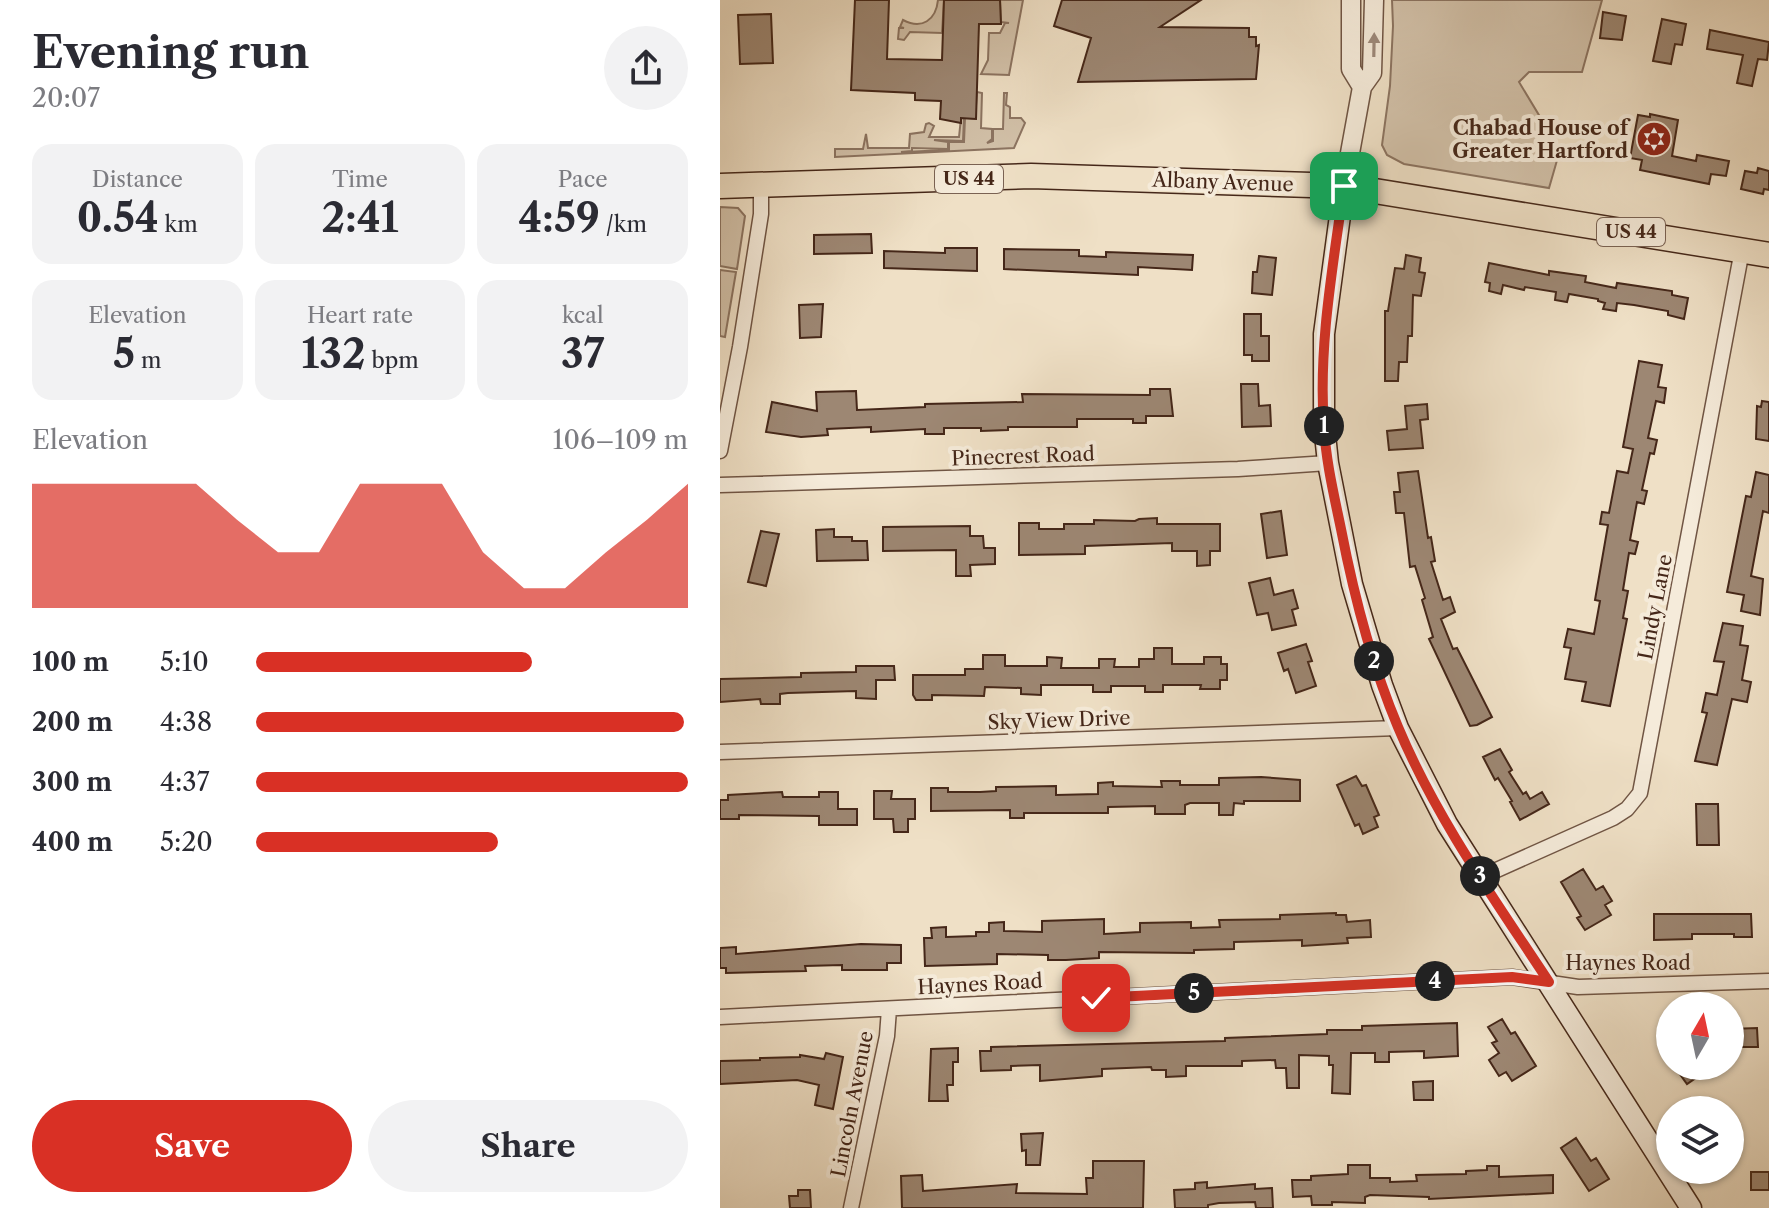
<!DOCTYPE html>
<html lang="en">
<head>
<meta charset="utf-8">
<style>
	body { margin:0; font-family:"Libre Caslon Text",serif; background:#f2f2f3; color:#2b2b33; height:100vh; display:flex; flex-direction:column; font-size:30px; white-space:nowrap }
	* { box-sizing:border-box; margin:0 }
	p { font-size:26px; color:#7c7c81 }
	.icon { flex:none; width:44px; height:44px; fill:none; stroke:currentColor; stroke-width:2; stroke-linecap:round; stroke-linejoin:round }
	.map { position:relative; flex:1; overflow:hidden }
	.details { display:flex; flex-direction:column; background:#fff; width:720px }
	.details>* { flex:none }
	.needle { width:52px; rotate:9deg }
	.controls { position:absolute; left:936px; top:992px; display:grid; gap:16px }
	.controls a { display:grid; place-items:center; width:88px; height:88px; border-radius:50%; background:#fff; box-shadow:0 2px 6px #0004; font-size:40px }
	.pin { position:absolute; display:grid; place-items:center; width:68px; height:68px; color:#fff; margin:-34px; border-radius:16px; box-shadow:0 4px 12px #0006 }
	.km { position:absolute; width:40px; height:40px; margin:-20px; border-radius:50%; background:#222; color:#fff; font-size:22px; line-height:40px; text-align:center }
	.round { display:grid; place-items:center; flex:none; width:84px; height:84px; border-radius:42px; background:#f2f2f3 }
	.headline { display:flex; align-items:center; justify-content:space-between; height:136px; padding:0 32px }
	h1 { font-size:44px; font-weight:700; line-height:60px }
	.figures { display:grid; grid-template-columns:repeat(3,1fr); gap:12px; height:136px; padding:8px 32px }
	.figures div { display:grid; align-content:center; border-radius:20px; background:#f2f2f3; text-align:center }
	.figures b { font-size:40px; font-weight:700 }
	.figures small { font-size:22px; font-weight:400 }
	.figures p { font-size:22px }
	.chart { height:224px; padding:16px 32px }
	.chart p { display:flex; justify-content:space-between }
	.chart svg { width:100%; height:144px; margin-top:8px; fill:#d93025; opacity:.7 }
	.action { display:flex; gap:16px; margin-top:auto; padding:16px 32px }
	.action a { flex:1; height:92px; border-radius:48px; background:#d93025; color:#fff; font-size:32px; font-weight:700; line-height:92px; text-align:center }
	.action a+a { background:#f2f2f3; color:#2b2b33 }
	ul { padding:0 32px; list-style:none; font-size:26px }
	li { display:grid; grid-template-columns:128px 96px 1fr; align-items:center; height:60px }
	li i { height:20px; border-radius:10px; background:#d93025 }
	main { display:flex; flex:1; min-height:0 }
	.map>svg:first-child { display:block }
	.green { fill:#d2c1a9; stroke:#8c7461; stroke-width:2 }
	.building { fill:#9d8773; stroke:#452719; stroke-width:2 }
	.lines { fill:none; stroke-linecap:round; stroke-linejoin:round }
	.minor-casing { stroke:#705544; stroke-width:17 }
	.tertiary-casing { stroke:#705544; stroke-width:21 }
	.secondary-casing { stroke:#452719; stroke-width:23 }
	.trunk-casing { stroke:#452719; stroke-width:27 }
	.minor { stroke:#f5ebda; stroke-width:14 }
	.tertiary { stroke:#f5ebda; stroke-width:18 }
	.secondary { stroke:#f5ebda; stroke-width:20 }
	.trunk { stroke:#efe0c6; stroke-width:24 }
	.oneway { fill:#9d897a }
	.route-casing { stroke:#fff; stroke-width:16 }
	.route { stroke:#d93025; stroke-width:10 }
	.labels { text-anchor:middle; stroke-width:8; stroke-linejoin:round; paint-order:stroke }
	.shield { fill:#f5ebda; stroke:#7a6253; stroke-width:2 }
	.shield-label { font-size:18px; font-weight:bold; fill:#452719 }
	.poi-label { font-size:20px; font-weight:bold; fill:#452719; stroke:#f5ebda; text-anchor:end }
	.street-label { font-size:20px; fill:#452719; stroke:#f5ebda }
</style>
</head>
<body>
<main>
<section class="details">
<div class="headline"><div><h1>Evening run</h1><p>20:07</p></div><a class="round"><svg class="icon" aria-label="share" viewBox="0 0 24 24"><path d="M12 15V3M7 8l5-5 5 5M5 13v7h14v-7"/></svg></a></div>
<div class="figures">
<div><p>Distance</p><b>0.54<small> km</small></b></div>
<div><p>Time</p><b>2:41</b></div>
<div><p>Pace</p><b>4:59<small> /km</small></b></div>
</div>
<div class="figures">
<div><p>Elevation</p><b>5<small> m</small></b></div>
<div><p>Heart rate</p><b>132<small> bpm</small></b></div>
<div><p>kcal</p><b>37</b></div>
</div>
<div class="chart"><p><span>Elevation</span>106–109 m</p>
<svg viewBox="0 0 160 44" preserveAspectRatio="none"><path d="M0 44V6L10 6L20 6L30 6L40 6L50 17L60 27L70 27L80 6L90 6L100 6L110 27L120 38L130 38L140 27L150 17L160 6V44z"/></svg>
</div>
<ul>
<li><b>100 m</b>5:10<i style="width:64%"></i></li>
<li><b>200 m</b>4:38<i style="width:99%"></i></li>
<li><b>300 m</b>4:37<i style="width:100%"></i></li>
<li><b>400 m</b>5:20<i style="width:56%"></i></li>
</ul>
<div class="action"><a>Save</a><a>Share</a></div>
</section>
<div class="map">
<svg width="1049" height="1208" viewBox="0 0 1049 1208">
	<rect width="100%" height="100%" fill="#efe0c6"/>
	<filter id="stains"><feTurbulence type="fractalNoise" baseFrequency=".0025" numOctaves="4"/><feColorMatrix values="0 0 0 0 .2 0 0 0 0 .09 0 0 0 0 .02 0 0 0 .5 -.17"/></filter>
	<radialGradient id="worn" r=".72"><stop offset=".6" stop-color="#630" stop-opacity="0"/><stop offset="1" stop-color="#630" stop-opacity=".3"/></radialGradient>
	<path class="green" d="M218,0H224L222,33L190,32L184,40L178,39L179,28H184L180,27L183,20C202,30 216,20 218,0Z
		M280,0H303L289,75L261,74L268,60L269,33H280L285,23H289L281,22Z
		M672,0H882L862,72H809L799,82L840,150L829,188L684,164L667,155L662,145L670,86L673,26Z
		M257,92L262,93L261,128L272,129V139L267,143L273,141V129H283L284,93H287L286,105L290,107V118H301L305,123L294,148L115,157V149H143L146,134L148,148H189L190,134L204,132L206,124L209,123L214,126L209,137H239L241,118H244L243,141L214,140L228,142V149L192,148V151L181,152L229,150V142H244L245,118L255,119Z
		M0,207L18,208L25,216L17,269L0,266Z
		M0,270L16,272L5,337L0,336Z"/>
	<path class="building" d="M135,0H169L167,59L222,60L224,0H280L281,24H259L256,119L241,118V123L220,119L221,101L195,100V93L131,90Z
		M342,0H481L440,27L529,28V37H536V46L539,45L536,79L358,82L371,38L334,26Z
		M883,12L906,16L902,40L880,38Z
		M51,14L53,63L20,64L18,15Z
		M942,19L966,24L962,45L955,44L951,64L933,61Z
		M990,30L1049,42L1047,60L1038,59L1032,86L1017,83L1023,55L987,49Z
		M930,114L958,120L952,156L976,161L977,155L1009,161L1006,176L991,174L989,184L920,170L922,160L910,158L918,115L930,117Z
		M1038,168L1049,171V190L1044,189L1043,194L1021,189L1025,171L1037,173Z
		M151,234L152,253L94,254V235Z
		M225,248H257V271L164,268V251L225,253Z
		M284,249L359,250V256L386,257V252L473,255L472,270L418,267V275L284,269Z
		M686,255L701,258L699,272L705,273L701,296L693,295L692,336H688L687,362H679L678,381H665V311H668L675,268L684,269Z
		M539,256L556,258L552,295L532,293L533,272H537Z
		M769,263L829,275V271L866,276L865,282L896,288L897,283L952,291V295L968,298L964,319L948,315V311L914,305L897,303L896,311L883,309L885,303L878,301V299L849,294L847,302L835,300L836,292L805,287L804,290L783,285L781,294L769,291L770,283L765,282Z
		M103,304L101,337L80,338L79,305Z
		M524,314H541V336H549V361H532V355H524Z
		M919,361L942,365L938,387L946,388L944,403L936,401L928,438L937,440L934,454L930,453L922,490L927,491L924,504L917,502L910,540L918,542L915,554L909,553L903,590L908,591L903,618L907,619L890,706L862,701L866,682L845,679L851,648L844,647L848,629L874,634L880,601L875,600L888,525L880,524L882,512L889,513L897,471L908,473L913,449L903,447Z
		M521,384H538L539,406L550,405L551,426L522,427Z
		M430,389H450L453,416H426V423H413V419H357V427H288V430L261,431V428H224V434H205V429L151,432V427L107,429L108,435L81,437L46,432L52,402L97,411L96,392L136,391L137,410L205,407V404L303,402L302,394L430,395Z
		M1042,401L1049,402V441L1036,439L1037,406L1041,407Z
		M707,404L708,419L700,420L703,448L669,450L667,431L687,429L685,406Z
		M698,471L708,538L711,537L715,561L711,562L723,600L730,597L735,612L721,619L733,649L737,648L772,717L757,725L750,726L709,639L713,637L702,600L705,598L695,566L690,567L684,513H676L674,492H680L678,473Z
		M1036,472L1049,475V513L1043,511L1031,576L1043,579L1040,615L1021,611L1024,595L1007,592L1026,496L1031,497Z
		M561,511L567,555L547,558L541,514Z
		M437,518V524H500V551H490V565L477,566V551H452V543L365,546V554L299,555V523H319V529H344V524H374V520L415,521L419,519Z
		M250,526V536H263L264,548H275V564L250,565L251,576H236V550L163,551V527Z
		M114,529V537H132V541H147L148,560L97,561L96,530Z
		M41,531L59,534L46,586L28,582Z
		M550,578L554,595L573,590L578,608L572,610L576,625L552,630L548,613L537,615L529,583Z
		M1003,623L1023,626L1020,645L1028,646L1022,680L1031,682L1027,702L1012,699L997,765L975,761L987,713L982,712L986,693L997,695L1004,662L994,661Z
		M586,644L592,661L588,662L596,686L576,693L568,669L564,671L558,653Z
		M434,648H452V664H484V657H501V664H507V680H500V689H480L481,685H443V692H425V686H391V692H373V685H321V695L301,694V688L265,687L264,696L212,695V700H196L193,695V675H245V669H263V655H285V666H327V657L342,658L341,668H379V659H395L394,667H419V659H434Z
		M136,666H174L175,680H156V699L136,698V691L68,693L60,694V704H41L40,699L0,702V679L81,677V673L136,672Z
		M780,749L792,770L789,772L803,794L806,792L810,799L822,792L829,804L800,820L790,802L792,801L778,778L775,780L763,757Z
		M636,776L642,786L646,785L659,815L654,817L658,827L643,834L639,824L635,826L617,785Z
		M541,777L580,780V801H524V804L514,803L513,815H499V803H470L465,805V814H435V806L388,807V813H304V818H290V810L211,811V788H228V792H260L276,791V787L336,786V795L378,794V783L393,782V786L442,787L441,781H460V785H499V778Z
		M154,791H172L171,799H195V819H188V832H174L173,819H154Z
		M62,792L63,797H99V792H118V809H137V825H99V816L19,815V819H0V800H8V795Z
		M976,804H998L999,845H977Z
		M863,869L876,890L883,886L892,901L885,905L891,915L865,930L857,918L861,916L841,882Z
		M616,913V915H626L627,922L650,920L651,937L627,938L628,943L582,946V940L514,942V949L474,950V953L379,952V958L346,960H328V955L277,954V964L205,966L204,938H212L211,928L226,927V937L256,936V932H269V923L284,922V931L322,932V921L384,919V934L420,932V923L471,922V928L500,927L499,920L560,919V915Z
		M934,914H1031L1032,937H1014V934H972V939L934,940Z
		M141,944L181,945V963H167V970H122V965L85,966L86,971L6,973V968H0V948L16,947V954Z
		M782,1019L791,1034L795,1032L816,1066L792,1081L786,1072L779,1076L769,1060L779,1053L772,1043L777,1041L768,1027Z
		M737,1023L738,1056L704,1058V1051L669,1052V1062H655V1053H631L630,1094L612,1093L613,1065H609V1056L579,1055V1088H567L566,1068H556L555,1060L522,1061V1066H466V1076L446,1077V1070H432L431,1067L382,1069V1076L320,1081V1065L291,1066V1070L261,1071L260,1051H271V1047L505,1041V1038L607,1034V1030H642V1026Z
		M1037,1028L1038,1047H1010V1029Z
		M238,1048V1062H233V1085H227L228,1101H209L211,1049Z
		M106,1053L123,1057L113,1109L95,1105L99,1085L77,1080L0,1084V1061L40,1060V1058L80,1057V1055L104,1059Z
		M954,1066H993L967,1084Z
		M713,1081V1100H694L693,1082Z
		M323,1133L320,1165H306V1150L302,1151L301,1134Z
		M856,1138L871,1161L876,1158L889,1179L869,1191L841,1148Z
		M373,1161H424L423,1208H182L181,1176L202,1175L203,1191L297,1184L296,1193L367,1194L366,1178H373Z
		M628,1165H650V1178H670V1182L697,1181L696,1175L746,1174V1171L767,1170V1166H779V1177L833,1175V1193L709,1199V1197L650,1195L645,1197V1203L612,1202V1205H592L591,1196L573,1197L572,1180H591V1176L628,1174Z
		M1031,1172H1049V1190H1031Z
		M487,1182V1188L535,1184V1189L552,1188L553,1208H536L535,1202L499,1203L488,1205V1208H455L454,1190L475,1189V1183Z
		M78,1190H90L91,1208H70L69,1196H78Z"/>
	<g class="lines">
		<defs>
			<path id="minor" d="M0,451L20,347L41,214V186
				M0,485L518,469L608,463
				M0,752L678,728
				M761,877L893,818L907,809L920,793L1022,250
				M0,1017L792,977L858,987L1049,981
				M131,1208L167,1036L169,1009"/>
			<path id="tertiary" d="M631,0V69L642,87
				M624,186L642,87L652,73L654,0"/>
			<path id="secondary" d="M624,186L604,334V425L608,463L632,584L662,685L678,728L727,824L971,1208"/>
			<path id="trunk" d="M0,186L311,176L624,186L1049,255"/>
		</defs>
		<use href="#minor" class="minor-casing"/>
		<use href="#tertiary" class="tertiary-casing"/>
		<use href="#secondary" class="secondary-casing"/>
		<use href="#trunk" class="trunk-casing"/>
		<use href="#minor" class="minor"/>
		<use href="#tertiary" class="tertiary"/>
		<use href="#secondary" class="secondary"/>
		<use href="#trunk" class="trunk"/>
	</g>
	<defs><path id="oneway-solid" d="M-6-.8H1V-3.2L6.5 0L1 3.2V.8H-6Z" transform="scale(2)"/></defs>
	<use class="oneway" href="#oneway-solid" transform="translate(654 45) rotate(-89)"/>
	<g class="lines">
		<defs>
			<path id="route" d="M376,998L792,977L829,982C775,900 716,818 678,727C651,663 634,596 621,529C614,495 606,462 604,427C598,347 613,266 624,186"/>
		</defs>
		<use href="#route" class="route-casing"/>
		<use href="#route" class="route"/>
	</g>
	<defs>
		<symbol id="synagogue-disc" viewBox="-11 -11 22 22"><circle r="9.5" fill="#8f2418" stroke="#f5ebda"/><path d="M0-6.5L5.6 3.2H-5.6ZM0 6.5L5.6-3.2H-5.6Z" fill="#fff"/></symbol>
	</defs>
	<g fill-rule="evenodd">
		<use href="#synagogue-disc" x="914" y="119" width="40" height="40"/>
	</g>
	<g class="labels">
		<g class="shield">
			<rect x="215" y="165" width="68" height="28" rx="6"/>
			<rect x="877" y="218" width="68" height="28" rx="6"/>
		</g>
		<g class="shield-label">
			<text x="249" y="185">US 44</text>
			<text x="911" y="238">US 44</text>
		</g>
		<g class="poi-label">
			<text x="908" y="135">Chabad House of<tspan x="908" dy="23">Greater Hartford</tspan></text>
		</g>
		<g class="street-label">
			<text transform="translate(503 182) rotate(2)" y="7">Albany Avenue</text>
			<text transform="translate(303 456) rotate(-2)" y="7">Pinecrest Road</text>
			<text transform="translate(935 607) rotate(-79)" y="7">Lindy Lane</text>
			<text transform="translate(339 720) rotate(-2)" y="7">Sky View Drive</text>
			<text x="908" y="970">Haynes Road</text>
			<text transform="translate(260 984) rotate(-3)" y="7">Haynes Road</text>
			<text transform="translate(132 1104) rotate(-79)" y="7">Lincoln Avenue</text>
		</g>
	</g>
	<rect width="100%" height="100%" filter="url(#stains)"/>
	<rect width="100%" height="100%" fill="url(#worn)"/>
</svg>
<div class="controls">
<a><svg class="needle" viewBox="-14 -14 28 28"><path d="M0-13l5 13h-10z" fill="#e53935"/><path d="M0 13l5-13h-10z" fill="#7c7c81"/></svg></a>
<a><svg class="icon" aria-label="layers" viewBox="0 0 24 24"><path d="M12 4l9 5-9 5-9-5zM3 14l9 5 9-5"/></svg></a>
</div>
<div class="pin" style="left:624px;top:186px;background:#1e9e55"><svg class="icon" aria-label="arrive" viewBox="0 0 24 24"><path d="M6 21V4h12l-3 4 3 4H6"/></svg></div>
<div class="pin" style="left:376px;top:998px;background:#d93025"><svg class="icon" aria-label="check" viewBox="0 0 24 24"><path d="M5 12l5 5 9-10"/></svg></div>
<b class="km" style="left:604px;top:426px">1</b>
<b class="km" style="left:654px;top:661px">2</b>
<b class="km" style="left:760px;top:876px">3</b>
<b class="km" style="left:715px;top:981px">4</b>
<b class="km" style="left:474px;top:993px">5</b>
</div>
</main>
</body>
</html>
